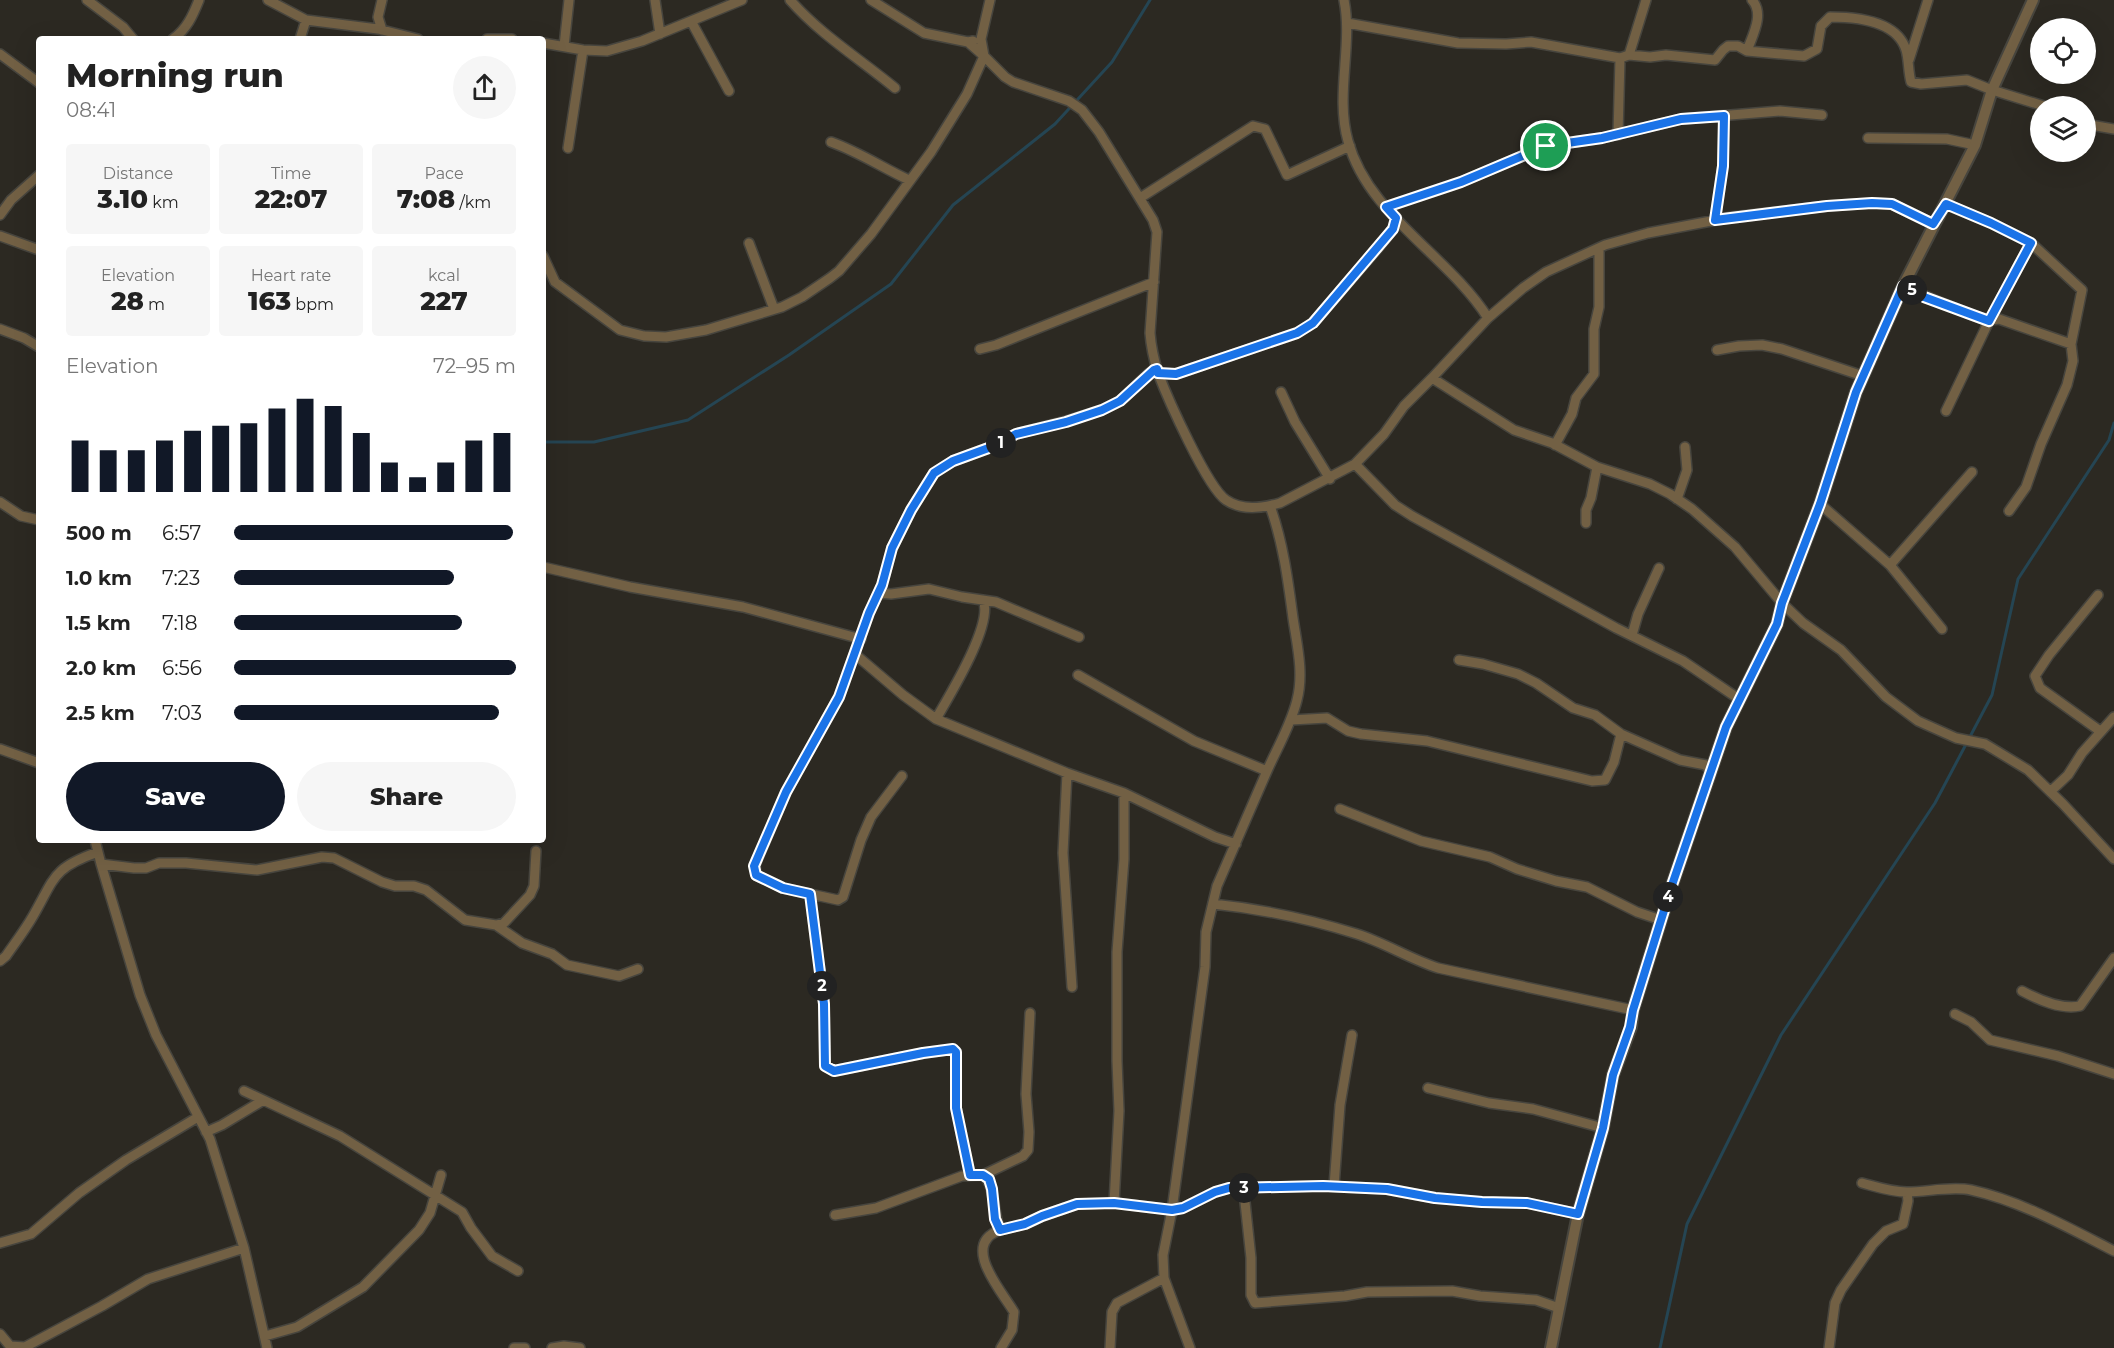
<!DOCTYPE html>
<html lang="en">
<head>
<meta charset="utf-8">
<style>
	body { margin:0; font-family:Montserrat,sans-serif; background:#f6f6f6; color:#222; height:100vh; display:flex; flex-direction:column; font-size:22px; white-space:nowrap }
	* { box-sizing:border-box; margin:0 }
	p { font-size:20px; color:#767676 }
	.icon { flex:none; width:33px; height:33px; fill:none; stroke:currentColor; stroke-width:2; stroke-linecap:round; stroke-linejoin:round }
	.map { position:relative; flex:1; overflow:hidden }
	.panel { position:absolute; left:36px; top:36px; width:510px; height:807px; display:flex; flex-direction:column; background:#fff; border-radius:6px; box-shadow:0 6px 24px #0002 }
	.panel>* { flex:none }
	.controls { position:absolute; left:2030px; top:18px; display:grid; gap:12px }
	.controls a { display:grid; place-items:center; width:66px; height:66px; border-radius:50%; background:#fff; box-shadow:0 6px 24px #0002; font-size:30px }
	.pin { position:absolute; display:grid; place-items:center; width:51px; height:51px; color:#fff; margin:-26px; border:3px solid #fff; border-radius:50%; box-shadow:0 2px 6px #0007 }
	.km { position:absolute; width:30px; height:30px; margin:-15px; border-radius:50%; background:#222; color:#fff; font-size:16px; line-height:30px; text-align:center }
	.round { display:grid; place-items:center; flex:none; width:63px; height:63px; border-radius:32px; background:#f6f6f6 }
	.summary { display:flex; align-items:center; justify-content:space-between; height:102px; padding:0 30px }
	h1 { font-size:33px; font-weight:800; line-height:45px }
	.figures { display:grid; grid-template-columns:repeat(3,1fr); gap:9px; height:102px; padding:6px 30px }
	.figures div { display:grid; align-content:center; border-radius:6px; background:#f6f6f6; text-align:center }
	.figures b { font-size:26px; font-weight:800 }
	.figures small { font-size:16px; font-weight:400 }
	.figures p { font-size:16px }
	.chart { height:168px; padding:12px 30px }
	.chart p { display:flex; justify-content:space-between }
	.chart svg { width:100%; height:108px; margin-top:6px; stroke:#111827; stroke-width:6 }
	.primary-button { display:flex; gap:12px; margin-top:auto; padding:12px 30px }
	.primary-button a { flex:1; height:69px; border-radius:36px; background:#111827; color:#fff; font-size:24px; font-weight:800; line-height:69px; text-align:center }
	.primary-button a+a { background:#f6f6f6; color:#222 }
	ul { padding:0 30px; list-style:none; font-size:20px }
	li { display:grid; grid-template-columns:96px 72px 1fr; align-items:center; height:45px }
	li i { height:15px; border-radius:8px; background:#111827 }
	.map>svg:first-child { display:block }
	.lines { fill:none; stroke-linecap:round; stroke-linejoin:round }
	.stream { stroke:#254553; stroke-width:3 }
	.minor-casing { stroke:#47453e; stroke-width:12 }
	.tertiary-casing { stroke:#47453e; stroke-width:14 }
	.minor { stroke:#726044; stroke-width:9 }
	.tertiary { stroke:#726044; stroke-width:10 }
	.route-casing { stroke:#fff; stroke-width:12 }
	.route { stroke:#1a73e8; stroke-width:8 }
</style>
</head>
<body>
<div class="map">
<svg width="2114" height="1348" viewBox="0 0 2114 1348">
	<rect width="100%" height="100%" fill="#2c2922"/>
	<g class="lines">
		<path class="stream" d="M543,442H594L688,420L789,355L891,284L953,205L1055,124L1112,62L1150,0
			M1660,1348L1687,1224L1781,1035L1935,803L1992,695L2018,579L2109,440L2114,423"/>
		<defs>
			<path id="minor" d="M87,0L123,27L133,39
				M268,0L306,20L378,29L418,39
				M382,0L378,17L382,30
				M655,0L660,34
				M790,0C821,35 860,59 895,88
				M871,0L924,33L968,42L973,41
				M990,0L981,39L984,56L1005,77L1013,82L1069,101L1082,110L1099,132L1153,220L1157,232L1150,333C1151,346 1154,360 1158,373C1168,399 1207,487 1226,500C1242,511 1262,508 1280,503L1355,464L1384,434L1404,406L1432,378L1488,318L1523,288L1546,272L1605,245L1648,233L1732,217L1827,206L1872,203L1892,204L1933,224
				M1344,0C1353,45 1335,95 1348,141C1368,215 1448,255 1488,318
				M691,21L729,91
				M1347,23L1458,43L1506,44L1531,42L1620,58L1629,55L1650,57L1666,55L1715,60L1723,50L1728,46H1738L1747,51L1804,56L1817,49L1821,26L1830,17C1856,17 1897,21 1906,50C1909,60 1908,71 1911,82L1921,84L1967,80L1992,90L2044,106
				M173,39C187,29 193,15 199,0
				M300,39L306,20
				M487,39H512
				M543,43L583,50L607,51L642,41L742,0
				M564,46L569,0
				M1747,51C1752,36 1765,14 1752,0
				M0,54L39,83
				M1629,55L1646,0
				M1909,60L1928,0
				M2085,124L2114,129
				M1618,135L1620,58
				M1868,138L1947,139L1975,145
				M831,142C859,152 883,168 909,180
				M568,148L583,50
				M1140,198L1253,126L1265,129L1287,175L1350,146
				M1945,204L1991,223L2031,243L2082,290L2071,344L2073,361L2067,385L2041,444L2026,487L2009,511
				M1386,207L1461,182L1546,146L1602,138L1681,119L1780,111L1822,115
				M0,215L11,200L39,175
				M1715,220L1723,166L1724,116
				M0,236L39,250
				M749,243L774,309
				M543,256L555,282L620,330L644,336L666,337L706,330L782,307L802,297L830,278L839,271L871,234L931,152L967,94L984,56L968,42
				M1903,286C1919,293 1934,300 1950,306C1967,312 1980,322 1999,319L2071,344
				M0,329L24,338L39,347
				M980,349L996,345L1154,282
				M1717,350L1739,346L1762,345L1782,349L1863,376
				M1158,373L1176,374L1297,333L1313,323L1378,248L1393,229L1396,217
				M1432,378L1514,430L1552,443L1597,467L1650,484L1670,494L1692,509L1735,547L1782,603L1803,623L1841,650L1886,697L1918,721L1956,738L1985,744L2028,770L2063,804L2114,859
				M1281,392L1295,422L1330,479
				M1946,411L1989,321L2031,243
				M1555,445L1572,414L1576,398L1594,374V329L1599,307V248
				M1355,464L1395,505L1412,516L1616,628L1683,661L1739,699
				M1677,499L1687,470L1685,447
				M0,502L21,516L39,520
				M1820,504L1890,565L1942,629
				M1586,523V510L1591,498L1597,467
				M1890,565L1972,472
				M543,567L630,587L743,607L861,639
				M879,593L891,594L929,589L962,597L996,602L1079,637
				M2098,595L2049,655L2035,676L2040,688L2100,731
				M1632,635L1638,614L1659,568
				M856,655L903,695L936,719L1067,773L1124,793L1215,837L1236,844
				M1459,660L1483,664L1518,674L1536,683L1573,708L1595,715L1621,734L1680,760L1706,765L1710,772
				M1078,675L1194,741L1267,771C1277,748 1291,725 1297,700C1304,673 1297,645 1293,618C1288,580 1283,542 1270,506
				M936,719C949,696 994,624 983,600
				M1291,720L1327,718L1348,731L1361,734L1427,741L1592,781L1605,780L1614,762L1621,734
				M0,749L39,763
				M1067,773L1063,853L1072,987
				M902,776L871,817L861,840L843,897L838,900L783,888L756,875L755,865L786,792L839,697L869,613L882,585L892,548L911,510L934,473L953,461L994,446L1016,434L1066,421L1102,410L1120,401L1148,374L1157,369
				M2051,791L2068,775L2082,753L2114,717
				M1340,809L1421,841L1490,857L1517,869L1556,881L1587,887L1637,912L1661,920
				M95,840L101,864L140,995L156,1035L210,1139L244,1248L267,1348
				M101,864L134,868H146L159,863H186L257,870L322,857L334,858L382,882L395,886H414L426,890L465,920L496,925L504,923L530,895L534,886L536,851
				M810,894L824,1004L825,1066L834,1071L923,1053L953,1049L956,1052V1108L970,1175
				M1213,904C1262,909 1309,919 1357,934C1385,943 1410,959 1438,968L1633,1010
				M496,925L522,943L552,954L567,965L619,976L638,969
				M0,961L6,956C15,943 25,930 33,916C55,878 52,868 98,852
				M2022,991C2039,1000 2061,1010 2080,1006L2114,958
				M1955,1014L1971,1022L1990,1040L2058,1056L2114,1074
				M1428,1088L1489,1103L1533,1109L1603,1128
				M244,1091L340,1136L462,1212L471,1228L492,1256L518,1271
				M206,1132L222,1125L262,1101
				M983,1175L1023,1156L1028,1150L1029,1132L1026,1094L1030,1013
				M1862,1183C1877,1187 1891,1192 1907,1192C1927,1192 1951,1186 1971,1190C2021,1201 2069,1228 2114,1251
				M1334,1186L1340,1105L1352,1035
				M1246,1188L1244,1193L1251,1258V1295L1255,1303L1345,1296L1367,1292L1452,1291L1480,1296L1536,1300L1559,1308
				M1114,1203L1119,1111L1117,1061V952L1124,859V793
				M835,1215L876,1208L962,1176L983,1175C995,1183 993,1214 1000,1230L1025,1224L1042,1216L1077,1204L1114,1203L1172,1210L1183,1208L1215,1192L1229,1188L1323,1186L1387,1189L1435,1198L1482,1202L1527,1203L1578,1214
				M1000,1230C960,1245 1001,1290 1014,1312L1012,1330L1001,1348
				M0,1243L31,1234L79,1193L126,1160L198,1117
				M0,1334L10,1346L25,1347L102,1306L148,1279L244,1248
				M265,1336L297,1327L363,1287L419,1230L430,1213L441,1175
				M514,1348H525
				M552,1348L564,1346L580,1348
				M1110,1348L1112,1312L1117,1303L1164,1278
				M1190,1348L1164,1278L1163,1255L1172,1210L1205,967L1206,932L1217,886L1267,771
				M1829,1348L1835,1303L1841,1290L1873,1244L1886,1231L1903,1224L1908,1201L1907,1192"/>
			<path id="tertiary" d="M1551,1348L1578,1214L1603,1128L1613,1075L1631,1027L1633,1010L1671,888L1726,727L1777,624L1782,603L1820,504L1856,392L1903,286L1975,145L1992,90L2033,0"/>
		</defs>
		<use href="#minor" class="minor-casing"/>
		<use href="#tertiary" class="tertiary-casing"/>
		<use href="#minor" class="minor"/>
		<use href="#tertiary" class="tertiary"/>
	</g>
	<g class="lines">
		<defs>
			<path id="route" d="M1724,116L1723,166L1715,220L1827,206L1872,203L1892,204L1933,224L1946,204L1991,223L2031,243L1989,321L1924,297L1903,286L1856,392L1820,504L1782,603L1777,624L1726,727L1671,888L1633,1010L1630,1027L1613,1075L1603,1128L1578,1214L1527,1203L1482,1202L1435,1198L1387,1189L1323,1186L1229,1188L1215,1192L1183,1208L1172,1210L1114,1203L1077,1204L1042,1216L1025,1224L1000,1230L995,1219L992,1189L989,1179L983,1175H970L956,1108V1052L953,1049L923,1053L834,1071L825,1066L824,1004L810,894L783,888L756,875L754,866L786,792L839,697L869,613L882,585L892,548L911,510L934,473L953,461L994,446L1016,434L1066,422L1102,410L1120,401L1154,370L1157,369L1158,373L1176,374L1297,333L1313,323L1393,229L1396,218L1386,207L1461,182L1546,146L1602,138L1681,119Z"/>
		</defs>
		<use href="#route" class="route-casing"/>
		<use href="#route" class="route"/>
	</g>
</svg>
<div class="controls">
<a><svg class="icon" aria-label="locate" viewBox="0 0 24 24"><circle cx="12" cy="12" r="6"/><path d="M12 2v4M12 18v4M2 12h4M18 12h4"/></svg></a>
<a><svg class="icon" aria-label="layers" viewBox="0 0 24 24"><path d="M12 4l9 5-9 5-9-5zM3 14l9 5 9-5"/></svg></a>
</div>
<div class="pin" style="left:1546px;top:146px;background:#1e9e55"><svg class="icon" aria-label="arrive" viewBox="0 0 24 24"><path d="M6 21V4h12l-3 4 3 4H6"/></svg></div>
<b class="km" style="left:1001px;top:443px">1</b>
<b class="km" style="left:822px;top:986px">2</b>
<b class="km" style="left:1244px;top:1188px">3</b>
<b class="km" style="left:1668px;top:897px">4</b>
<b class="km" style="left:1912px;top:290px">5</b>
<section class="panel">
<div class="summary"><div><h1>Morning run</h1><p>08:41</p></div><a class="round"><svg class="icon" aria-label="share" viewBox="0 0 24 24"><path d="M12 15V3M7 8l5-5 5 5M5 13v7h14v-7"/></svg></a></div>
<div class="figures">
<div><p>Distance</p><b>3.10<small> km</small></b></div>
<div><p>Time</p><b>22:07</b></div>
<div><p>Pace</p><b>7:08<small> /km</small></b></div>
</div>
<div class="figures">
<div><p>Elevation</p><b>28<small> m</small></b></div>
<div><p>Heart rate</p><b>163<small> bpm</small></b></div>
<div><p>kcal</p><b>227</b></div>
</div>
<div class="chart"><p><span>Elevation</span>72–95 m</p>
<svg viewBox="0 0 160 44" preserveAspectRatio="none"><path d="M5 44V23M15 44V27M25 44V27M35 44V23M45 44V19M55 44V17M65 44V16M75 44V10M85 44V6M95 44V9M105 44V20M115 44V32M125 44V38M135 44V32M145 44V23M155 44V20"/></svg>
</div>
<ul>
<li><b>500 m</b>6:57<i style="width:99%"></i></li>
<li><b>1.0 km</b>7:23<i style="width:78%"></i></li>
<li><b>1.5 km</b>7:18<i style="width:81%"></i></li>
<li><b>2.0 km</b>6:56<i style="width:100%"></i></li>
<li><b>2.5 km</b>7:03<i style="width:94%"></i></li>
</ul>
<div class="primary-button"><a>Save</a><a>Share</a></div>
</section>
</div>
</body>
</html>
